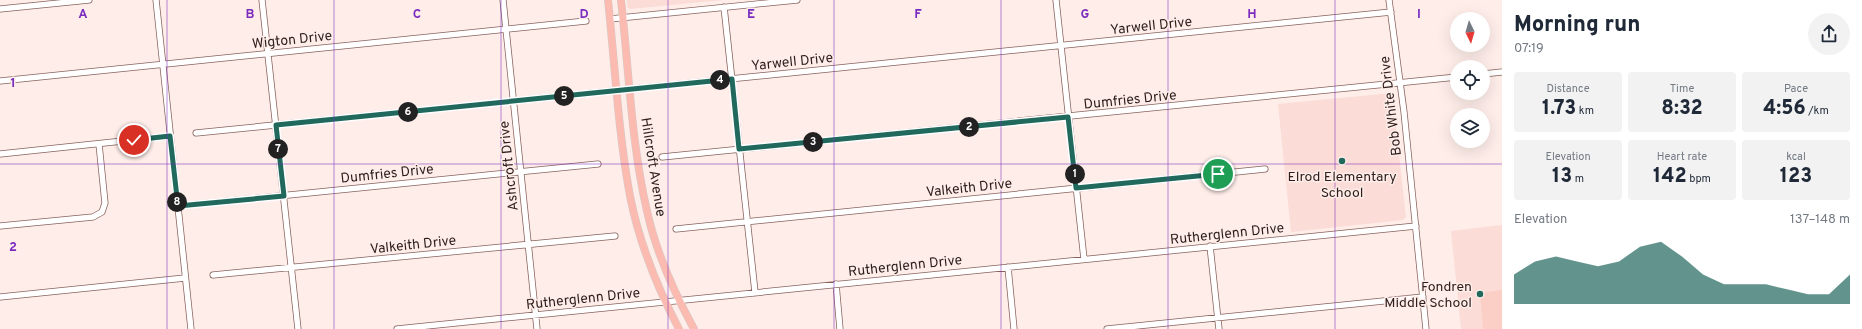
<!DOCTYPE html>
<html lang="en">
<head>
<meta charset="utf-8">
<style>
	body { margin:0; font-family:Overpass,sans-serif; background:#f2f2f3; color:#1f2937; height:100vh; display:flex; flex-direction:column; font-size:15px; white-space:nowrap }
	* { box-sizing:border-box; margin:0 }
	p { font-size:13px; color:#747a83 }
	.icon { flex:none; width:22px; height:22px; fill:none; stroke:currentColor; stroke-width:2; stroke-linecap:round; stroke-linejoin:round }
	.map { position:relative; flex:1; overflow:hidden }
	.side { display:flex; flex-direction:column; background:#fff; width:360px }
	.side>* { flex:none }
	.needle { width:26px; rotate:175deg }
	.tools { position:absolute; left:1450px; top:12px; display:grid; gap:8px }
	.tools a { display:grid; place-items:center; width:40px; height:40px; border-radius:50%; background:#fff; box-shadow:0 4px 16px #0002; font-size:20px }
	.pin { position:absolute; display:grid; place-items:center; width:34px; height:34px; color:#fff; margin:-17px; border:2px solid #fff; border-radius:50%; box-shadow:0 1px 4px #0007 }
	.km { position:absolute; width:20px; height:20px; margin:-10px; border-radius:50%; background:#222; color:#fff; font-size:11px; line-height:20px; text-align:center }
	.round { display:grid; place-items:center; flex:none; width:42px; height:42px; border-radius:21px; background:#f2f2f3 }
	.summary { display:flex; align-items:center; justify-content:space-between; height:68px; padding:0 12px }
	h1 { font-size:22px; font-weight:800; line-height:30px }
	.figures { display:grid; grid-template-columns:repeat(3,1fr); gap:6px; height:68px; padding:4px 12px }
	.figures div { display:grid; align-content:center; border-radius:4px; background:#f2f2f3; text-align:center }
	.figures b { font-size:20px; font-weight:800 }
	.figures small { font-size:11px; font-weight:400 }
	.figures p { font-size:11px }
	.chart { height:112px; padding:8px 12px }
	.chart p { display:flex; justify-content:space-between }
	.chart svg { width:100%; height:72px; margin-top:4px; fill:#21685d; opacity:.7 }
	main { display:flex; flex:1; min-height:0 }
	.map>svg:first-child { display:block }
	.built { fill:#fbdcd6 }
	.green { fill:#fbcfc6 }
	.lines { fill:none; stroke-linecap:round; stroke-linejoin:round }
	.minor-casing { stroke:#87625b; stroke-width:7 }
	.major-casing { stroke:#d1cecd; stroke-width:8 }
	.minor { stroke:#fff; stroke-width:5.5 }
	.major { stroke:#fbbbb0; stroke-width:7 }
	.route-casing { stroke:#fff; stroke-width:8 }
	.route { stroke:#21685d; stroke-width:5 }
	.grid { fill:none; stroke:#7b2cbf; stroke-width:1; stroke-opacity:0.55 }
	.poi-dot { fill:#21685d; stroke:#feede9; stroke-width:1.5 }
	.labels { text-anchor:middle; stroke-width:3; stroke-linejoin:round; paint-order:stroke }
	.street-label { font-size:14px; fill:#2d1e1b; stroke:#feede9 }
	.poi-label { font-size:14px; fill:#2d1e1b; stroke:#feede9 }
	.grid-label { font-size:13px; text-anchor:middle; font-weight:bold; fill:#7b2cbf; stroke:#feede9; stroke-width:3; stroke-linejoin:round; paint-order:stroke }
</style>
</head>
<body>
<main>
<div class="map">
<svg width="1502" height="329" viewBox="0 0 1502 329">
	<rect width="100%" height="100%" fill="#feede9"/>
	<path class="built" d="M627,0H724L630,9L627,7Z
		M1392,93L1406,217L1403,220L1291,232L1278,104Z
		M1502,225V329H1461L1451,231Z"/>
	<path class="green" d="M1502,290V329H1483L1480,293Z"/>
	<g class="lines">
		<defs>
			<path id="minor" d="M156,0L191,329
				M262,0L298,329
				M503,0L537,329
				M1056,0L1084,259
				M1389,0L1404,112L1426,329
				M724,7L755,292
				M0,9L89,0
				M610,19L797,0
				M1483,74L1502,72
				M0,81L586,21
				M196,133L1391,12
				M0,154L170,136
				M662,157L1457,77
				M178,206L598,164
				M0,226L93,217L102,212L105,203L99,144
				M676,229L1265,169
				M1210,246L1219,329
				M1008,267L1014,329
				M213,275L615,236
				M836,284L840,329
				M0,297L185,278
				M397,329L1416,226
				M1107,329L1423,297"/>
			<path id="major" d="M608,0C615,65 618,131 630,196C639,242 657,287 679,329
				M621,0C629,70 631,142 647,211C656,253 674,292 694,329"/>
		</defs>
		<use href="#minor" class="minor-casing"/>
		<use href="#major" class="major-casing"/>
		<use href="#minor" class="minor"/>
		<use href="#major" class="major"/>
	</g>
	<g class="lines">
		<defs>
			<path id="route" d="M134,140L170,136L178,206L284,196L276,125L732,79L739,149L1068,117L1076,188L1218,174"/>
		</defs>
		<use href="#route" class="route-casing"/>
		<use href="#route" class="route"/>
	</g>
	<path class="grid" d="M167,0V329M334,0V329M501,0V329M668,0V329M834,0V329M1001,0V329M1168,0V329M1335,0V329M0,164H1502"/>
	<g class="poi-dot">
		<circle cx="1342" cy="161" r="4"/>
		<circle cx="1480" cy="294" r="4"/>
	</g>
	<g class="labels">
		<g class="street-label">
			<text transform="translate(1151 25) rotate(-6)" y="5">Yarwell Drive</text>
			<text transform="translate(292 39) rotate(-6)" y="5">Wigton Drive</text>
			<text transform="translate(792 61) rotate(-6)" y="5">Yarwell Drive</text>
			<text transform="translate(1130 99) rotate(-6)" y="5">Dumfries Drive</text>
			<text transform="translate(1390 106) rotate(-97)" y="5">Bob White Drive</text>
			<text transform="translate(508 166) rotate(-96)" y="5">Ashcroft Drive</text>
			<text transform="translate(654 167) rotate(81)" y="5">Hillcroft Avenue</text>
			<text transform="translate(387 173) rotate(-6)" y="5">Dumfries Drive</text>
			<text transform="translate(969 187) rotate(-6)" y="5">Valkeith Drive</text>
			<text transform="translate(1227 233) rotate(-6)" y="5">Rutherglenn Drive</text>
			<text transform="translate(413 244) rotate(-6)" y="5">Valkeith Drive</text>
			<text transform="translate(905 265) rotate(-6)" y="5">Rutherglenn Drive</text>
			<text transform="translate(583 298) rotate(-6)" y="5">Rutherglenn Drive</text>
		</g>
		<g class="poi-label">
			<text x="1342" y="181">Elrod Elementary<tspan x="1342" dy="16">School</tspan></text>
			<text x="1472" y="291" text-anchor="end">Fondren<tspan x="1472" dy="16">Middle School</tspan></text>
		</g>
	</g>
	<g class="grid-label">
		<text x="83" y="18">A</text>
		<text x="250" y="18">B</text>
		<text x="417" y="18">C</text>
		<text x="584" y="18">D</text>
		<text x="751" y="18">E</text>
		<text x="918" y="18">F</text>
		<text x="1085" y="18">G</text>
		<text x="1252" y="18">H</text>
		<text x="1419" y="18">I</text>
		<text x="13" y="87">1</text>
		<text x="13" y="251">2</text>
	</g>
</svg>
<div class="tools">
<a><svg class="needle" viewBox="-14 -14 28 28"><path d="M0-13l5 13h-10z" fill="#e53935"/><path d="M0 13l5-13h-10z" fill="#747a83"/></svg></a>
<a><svg class="icon" aria-label="locate" viewBox="0 0 24 24"><circle cx="12" cy="12" r="6"/><path d="M12 2v4M12 18v4M2 12h4M18 12h4"/></svg></a>
<a><svg class="icon" aria-label="layers" viewBox="0 0 24 24"><path d="M12 4l9 5-9 5-9-5zM3 14l9 5 9-5"/></svg></a>
</div>
<div class="pin" style="left:1218px;top:174px;background:#1e9e55"><svg class="icon" aria-label="arrive" viewBox="0 0 24 24"><path d="M6 21V4h12l-3 4 3 4H6"/></svg></div>
<div class="pin" style="left:134px;top:140px;background:#d93025"><svg class="icon" aria-label="check" viewBox="0 0 24 24"><path d="M5 12l5 5 9-10"/></svg></div>
<b class="km" style="left:1075px;top:174px">1</b>
<b class="km" style="left:969px;top:127px">2</b>
<b class="km" style="left:813px;top:142px">3</b>
<b class="km" style="left:720px;top:80px">4</b>
<b class="km" style="left:564px;top:96px">5</b>
<b class="km" style="left:408px;top:112px">6</b>
<b class="km" style="left:278px;top:149px">7</b>
<b class="km" style="left:177px;top:202px">8</b>
</div>
<section class="side">
<div class="summary"><div><h1>Morning run</h1><p>07:19</p></div><a class="round"><svg class="icon" aria-label="share" viewBox="0 0 24 24"><path d="M12 15V3M7 8l5-5 5 5M5 13v7h14v-7"/></svg></a></div>
<div class="figures">
<div><p>Distance</p><b>1.73<small> km</small></b></div>
<div><p>Time</p><b>8:32</b></div>
<div><p>Pace</p><b>4:56<small> /km</small></b></div>
</div>
<div class="figures">
<div><p>Elevation</p><b>13<small> m</small></b></div>
<div><p>Heart rate</p><b>142<small> bpm</small></b></div>
<div><p>kcal</p><b>123</b></div>
</div>
<div class="chart"><p><span>Elevation</span>137–148 m</p>
<svg viewBox="0 0 160 44" preserveAspectRatio="none"><path d="M0 44V26L10 18L20 15L30 18L40 21L50 18L60 9L70 6L80 15L90 26L100 32L110 32L120 32L130 35L140 38L150 38L160 26V44z"/></svg>
</div>
</section>
</main>
</body>
</html>
